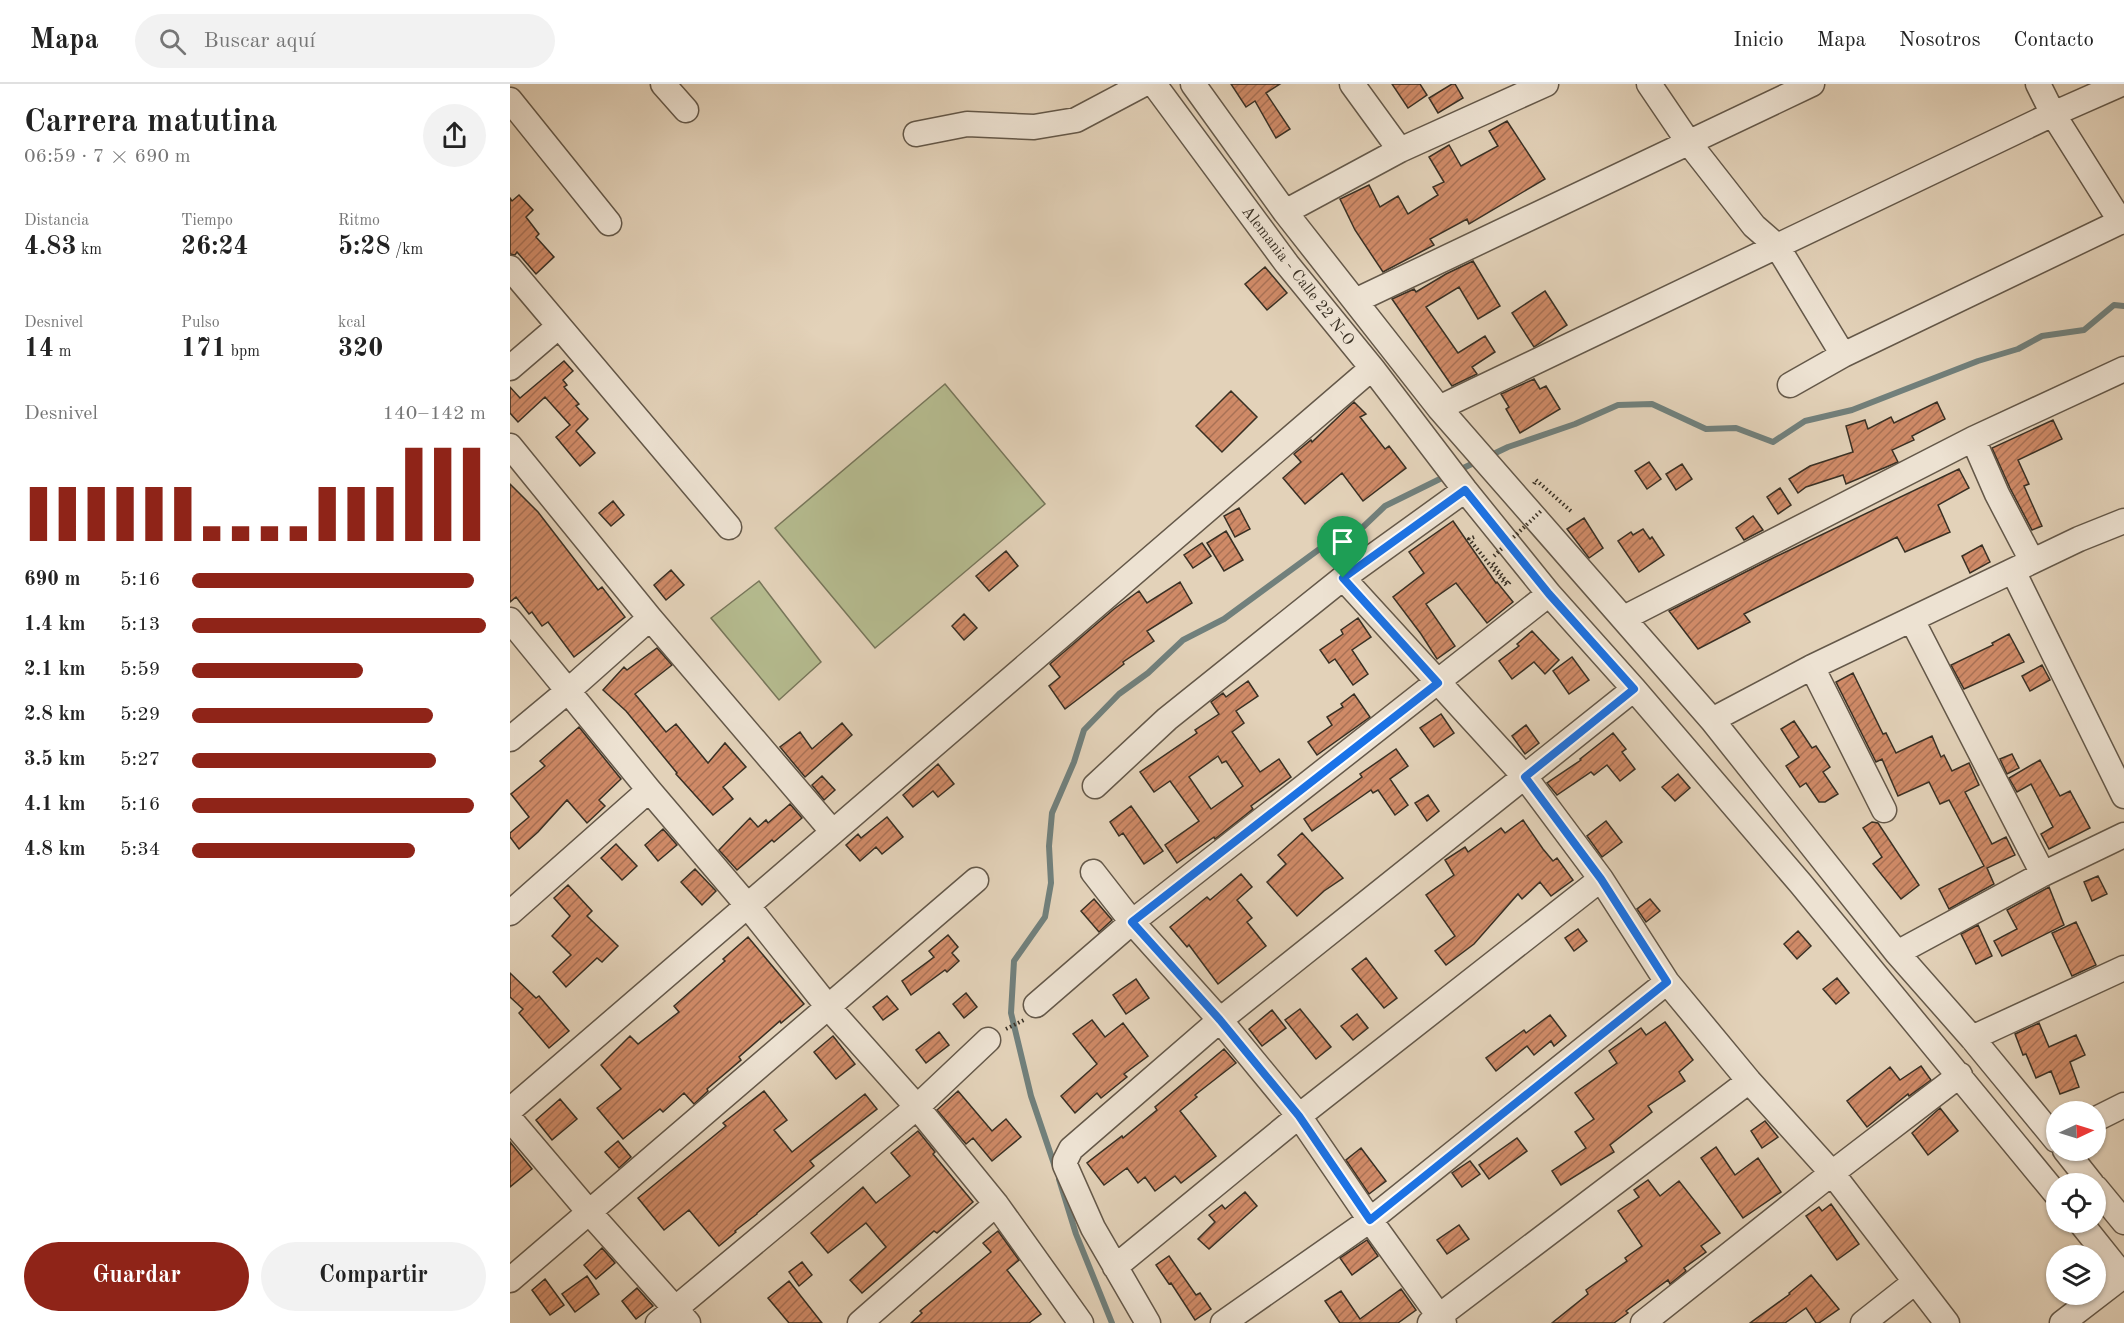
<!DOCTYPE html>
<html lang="es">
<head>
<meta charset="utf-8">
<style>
	body { margin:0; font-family:"Old Standard TT",serif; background:#f2f2f2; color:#222; height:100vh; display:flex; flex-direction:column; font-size:22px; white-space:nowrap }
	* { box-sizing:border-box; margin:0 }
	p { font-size:20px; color:#767676 }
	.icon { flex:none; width:33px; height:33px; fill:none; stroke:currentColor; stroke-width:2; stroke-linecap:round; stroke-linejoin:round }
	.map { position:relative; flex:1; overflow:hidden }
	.panel { display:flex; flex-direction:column; background:#fff; width:510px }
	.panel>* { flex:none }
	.needle { width:39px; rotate:86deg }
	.controls { position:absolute; left:1536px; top:1017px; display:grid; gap:12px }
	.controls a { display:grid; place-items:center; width:60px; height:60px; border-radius:50%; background:#fff; box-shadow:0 2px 4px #0004; font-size:30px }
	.pin { position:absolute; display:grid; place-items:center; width:51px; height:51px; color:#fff; margin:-62px -26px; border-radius:50% 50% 50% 0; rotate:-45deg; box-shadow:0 0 6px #0007 }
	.pin .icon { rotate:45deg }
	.round { display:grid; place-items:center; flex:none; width:63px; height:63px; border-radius:32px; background:#f2f2f2 }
	.head { display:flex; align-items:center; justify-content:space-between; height:102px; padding:0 24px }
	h1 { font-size:33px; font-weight:700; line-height:45px }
	.metrics { display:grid; grid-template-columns:repeat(3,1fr); gap:9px; height:102px; padding:6px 24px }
	.metrics div { display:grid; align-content:center }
	.metrics b { font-size:26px; font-weight:700 }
	.metrics small { font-size:16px; font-weight:400 }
	.metrics p { font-size:16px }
	.chart { height:168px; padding:12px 24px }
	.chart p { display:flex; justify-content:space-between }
	.chart svg { width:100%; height:108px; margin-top:6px; stroke:#8f2418; stroke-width:6 }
	.primary-button { display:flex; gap:12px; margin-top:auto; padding:12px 24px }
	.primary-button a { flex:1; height:69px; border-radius:36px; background:#8f2418; color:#fff; font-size:24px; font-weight:700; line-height:69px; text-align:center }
	.primary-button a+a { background:#f2f2f2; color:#222 }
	ul { padding:0 24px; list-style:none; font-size:20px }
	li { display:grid; grid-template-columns:96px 72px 1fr; align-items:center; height:45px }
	li i { height:15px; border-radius:8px; background:#8f2418 }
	header { display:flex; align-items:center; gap:36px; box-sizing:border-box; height:84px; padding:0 30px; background:#fff; border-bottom:2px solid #e0e0e0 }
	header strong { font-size:28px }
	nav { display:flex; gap:33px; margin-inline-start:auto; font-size:21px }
	.search { width:420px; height:54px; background:#f2f2f2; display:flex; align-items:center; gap:15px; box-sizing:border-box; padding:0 21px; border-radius:33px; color:#767676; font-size:22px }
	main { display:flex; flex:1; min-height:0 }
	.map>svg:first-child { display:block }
	.green { fill:#b5bb8f; stroke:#77765a; stroke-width:1.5 }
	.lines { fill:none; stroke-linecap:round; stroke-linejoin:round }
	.stream { stroke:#71807c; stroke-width:6 }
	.building { fill:url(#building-hatch); stroke:#393024; stroke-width:1.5; fill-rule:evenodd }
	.minor-casing { stroke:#645849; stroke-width:27 }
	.path { stroke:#393024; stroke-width:4; stroke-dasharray:1.5 3; stroke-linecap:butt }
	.minor { stroke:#ede2d2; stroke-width:24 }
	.path-bridge { stroke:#393024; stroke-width:4; stroke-dasharray:1.5 3; stroke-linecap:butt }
	.route-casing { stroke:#fff; stroke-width:12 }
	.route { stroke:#1a73e8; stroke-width:8 }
	.labels { text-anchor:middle; stroke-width:4.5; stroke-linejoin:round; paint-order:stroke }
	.street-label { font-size:16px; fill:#393024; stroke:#ede2d2 }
</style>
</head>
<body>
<header>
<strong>Mapa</strong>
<div class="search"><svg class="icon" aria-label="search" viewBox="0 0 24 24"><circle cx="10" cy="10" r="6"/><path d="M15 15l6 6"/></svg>Buscar aquí</div>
<nav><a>Inicio</a><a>Mapa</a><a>Nosotros</a><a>Contacto</a></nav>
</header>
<main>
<section class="panel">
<div class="head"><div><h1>Carrera matutina</h1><p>06:59 · 7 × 690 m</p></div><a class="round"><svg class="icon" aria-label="share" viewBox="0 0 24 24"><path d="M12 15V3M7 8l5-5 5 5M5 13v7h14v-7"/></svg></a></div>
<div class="metrics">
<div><p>Distancia</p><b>4.83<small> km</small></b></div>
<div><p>Tiempo</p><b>26:24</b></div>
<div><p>Ritmo</p><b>5:28<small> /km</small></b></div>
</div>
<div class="metrics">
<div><p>Desnivel</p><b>14<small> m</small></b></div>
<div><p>Pulso</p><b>171<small> bpm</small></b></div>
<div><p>kcal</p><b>320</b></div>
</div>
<div class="chart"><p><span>Desnivel</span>140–142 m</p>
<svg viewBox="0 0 160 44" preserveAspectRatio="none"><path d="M5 44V22M15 44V22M25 44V22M35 44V22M45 44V22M55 44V22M65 44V38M75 44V38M85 44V38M95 44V38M105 44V22M115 44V22M125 44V22M135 44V6M145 44V6M155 44V6"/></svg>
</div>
<ul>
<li><b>690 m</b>5:16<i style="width:96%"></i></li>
<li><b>1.4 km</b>5:13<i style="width:100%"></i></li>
<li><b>2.1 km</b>5:59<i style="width:58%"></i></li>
<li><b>2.8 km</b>5:29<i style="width:82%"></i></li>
<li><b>3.5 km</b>5:27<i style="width:83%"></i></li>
<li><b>4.1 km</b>5:16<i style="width:96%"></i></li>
<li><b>4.8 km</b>5:34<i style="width:76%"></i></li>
</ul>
<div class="primary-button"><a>Guardar</a><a>Compartir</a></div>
</section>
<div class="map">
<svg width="1614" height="1239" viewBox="0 0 1614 1239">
	<defs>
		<pattern id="building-hatch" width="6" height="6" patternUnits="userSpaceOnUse" patternTransform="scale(1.5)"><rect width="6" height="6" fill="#cf8a67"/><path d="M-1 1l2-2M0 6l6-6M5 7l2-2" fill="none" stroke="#a97155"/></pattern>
	</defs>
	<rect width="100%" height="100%" fill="#e3d2b9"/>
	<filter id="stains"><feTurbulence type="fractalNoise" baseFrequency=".00333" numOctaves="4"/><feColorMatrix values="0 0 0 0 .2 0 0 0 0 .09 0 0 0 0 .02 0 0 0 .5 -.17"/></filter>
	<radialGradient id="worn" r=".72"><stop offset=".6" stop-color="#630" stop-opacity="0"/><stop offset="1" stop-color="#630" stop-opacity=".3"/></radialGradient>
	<path class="green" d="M435,300L535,420L365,564L265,444Z
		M249,497L311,578L269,616L201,534Z"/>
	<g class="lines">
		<path class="stream" d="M977,373L998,363L1065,340L1108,321L1142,320L1196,345L1226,344L1263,358L1295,337L1342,326L1468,277L1508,265L1532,252L1574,246L1604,221L1614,222
			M947,387L968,377
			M545,1083L521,1012L501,929L504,877L535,833L541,799L539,762L542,729L564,678L574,646L609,610L638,589L673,556L714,535L815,461L853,443L875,422L938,391
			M549,1095L566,1150L602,1239"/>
	</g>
	<path class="building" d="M721,0H770L756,9L780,45L766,54L745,17L736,23Z
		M882,0H910L917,11L898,24Z
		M942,0H945L953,14L928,29L919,14Z
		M997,37L1035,95L959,140L957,135L920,155L924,161L873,188L845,146L830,115L859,101L870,123L888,112L898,130L928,111L923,103L934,98L919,73L939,61L951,82L988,62L979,47Z
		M9,111L23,126L16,133L29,150L26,153L44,173L26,190L7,168L5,171L0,170V114L2,117Z
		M963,177L990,222L968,235L949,203L916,223L948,269L975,252L985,268L962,283L967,290L942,302L882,215L904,205L906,208L936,190Z
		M755,183L777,209L757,226L735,200Z
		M1035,207L1057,241L1024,263L1002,229Z
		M54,277L63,287L53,296L57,301L54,303L69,320L66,322L78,335L66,347L85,369L70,382L46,353L60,341L35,313L8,338L0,329V303L10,314Z
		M1024,295L1030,305L1036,302L1050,325L1010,349L996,325L999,323L991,310Z
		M721,307L747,333L712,368L686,342Z
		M844,318L856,330L850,333L875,365L879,362L896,384L853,417L832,389L795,420L773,394L791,378L784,370L801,356L802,358Z
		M1427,318L1435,335L1402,352L1404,356L1382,366L1388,378L1336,400L1333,391L1296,403L1288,409L1279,395L1300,382L1343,368L1336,342L1355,336L1358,345L1381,333L1384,339Z
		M1543,336L1552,355L1508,376L1519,400L1514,402L1532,442L1522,446L1500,404L1482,364Z
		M1139,378L1151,395L1137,405L1125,387Z
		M1172,380L1182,395L1166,406L1156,390Z
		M1449,385L1459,404L1428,421L1440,448L1395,468L1387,453L1234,530L1240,538L1188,565L1159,527L1265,473Z
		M0,400L28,428L88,506L92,503L115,533L64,573L38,538L32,542L22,528L19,530L6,513L0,518Z
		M1270,404L1281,421L1268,430L1257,413Z
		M103,417L114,431L101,442L89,429Z
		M729,424L740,445L725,453L714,432Z
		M1243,432L1253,446L1234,456L1226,444Z
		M1074,434L1093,464L1079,474L1057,445Z
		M943,437L986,499L987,498L1003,518L977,539L946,499L916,520L945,562L927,575L911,550L883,513L914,489L899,468Z
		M1133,445L1140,455L1142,453L1154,471L1129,488L1108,457L1121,448L1123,451Z
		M716,447L733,476L714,487L697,459Z
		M692,459L701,472L683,484L674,471Z
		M1472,461L1480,478L1460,489L1452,472Z
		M496,467L508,482L479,507L466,492Z
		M161,486L174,501L156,516L144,501Z
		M670,498L682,519L637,547L644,557L613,578L614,580L555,625L539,602L550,593L540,580L604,525L629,507L637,519Z
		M454,530L467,544L454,556L442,542Z
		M848,534L861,553L842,566L858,590L843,601L825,575L819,579L810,566L833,550L831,546Z
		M1022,547L1049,576L1035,590L1024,578L1002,595L989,577L1009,562L1007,560Z
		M1499,550L1514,578L1454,605L1441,581L1483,561L1482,559Z
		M147,564L162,581L125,610L156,648L166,640L198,679L215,659L236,683L213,703L223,715L203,731L166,690L167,689L116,627L93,606L114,583L117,586Z
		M1062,573L1079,596L1059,610L1043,587Z
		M1532,581L1540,596L1520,607L1512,592Z
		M1343,589L1373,650L1376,649L1386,669L1422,652L1431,673L1434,671L1442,687L1459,679L1469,701L1455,708L1482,760L1496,753L1505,771L1477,784L1484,800L1439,825L1429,805L1474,782L1439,716L1430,720L1419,698L1388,712L1372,675L1366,678L1326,598Z
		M738,597L748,612L726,627L734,639L722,648L750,688L769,675L781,693L741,722L743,725L705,755L704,753L667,779L655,761L689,737L660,697L644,708L630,688L687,649L685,646L709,630L701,618L713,609L716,613ZM708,672L712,679L716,677L733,702L701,725L679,693Z
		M844,610L860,633L807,671L798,658L822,641L817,633L833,623L831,620Z
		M931,630L944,649L924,663L910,644Z
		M1284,637L1302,664L1306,662L1320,683L1313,688L1328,710L1315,718H1309L1296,699L1290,703L1276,682L1289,673L1271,645Z
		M332,639L342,651L295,693L270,663L290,648L302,665Z
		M1016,641L1029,659L1015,670L1002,652Z
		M69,643L111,695L89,716L95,722L77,739L57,716L28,748L9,765L0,753V749L19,733L1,710L35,682L30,677Z
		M1103,649L1116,665L1112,668L1125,685L1110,697L1097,681L1084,691L1081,688L1047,711L1037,699L1071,676L1070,675Z
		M886,665L898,682L880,695L898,721L885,731L868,706L863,709L861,706L802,747L794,735L852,693L850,690Z
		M1502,670L1509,684L1497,690L1490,675Z
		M1530,676L1550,712L1560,707L1580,744L1539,765L1531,750L1543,743L1521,700L1507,708L1499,694Z
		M428,680L444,700L428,713L423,707L403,723L393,711Z
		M1168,690L1180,704L1165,717L1152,703Z
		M312,692L325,706L314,716L302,701Z
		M918,711L929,727L917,737L905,719Z
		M280,720L292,734L264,758L262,756L227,786L209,766L240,734L248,743L256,736L258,739Z
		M621,722L653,767L634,780L613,749L609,752L600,738Z
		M377,733L393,753L372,770L366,763L350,777L336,761L348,750L351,754Z
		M1013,736L1033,765L1043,777L1047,774L1063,796L1041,812L1030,798L1012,815L1008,810L964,860L936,881L925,867L945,852L916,811L944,791L935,776L955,763L958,768L991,744L995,749Z
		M1096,737L1112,758L1092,773L1077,752Z
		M1362,738L1368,739L1409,801L1391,815L1363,780L1372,773L1353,744Z
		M153,745L167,761L148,777L135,761Z
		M792,749L833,794L814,807L787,832L757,798L776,780L768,771Z
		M106,760L127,782L112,796L91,774Z
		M185,785L206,807L192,821L171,798Z
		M731,790L742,803L727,816L742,834L737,838L756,862L708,900L679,861L677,863L660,843L697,813L700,816Z
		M1588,792L1597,810L1582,817L1574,798Z
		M58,801L82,827L77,832L108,862L92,878L87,874L56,903L43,888L61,871L42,852L60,832L44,814Z
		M1539,803L1554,841L1492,872L1484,857L1507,845L1497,826Z
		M584,815L602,836L589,848L571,827Z
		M1140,815L1150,827L1136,838L1127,825Z
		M1566,838L1586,881L1562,892L1542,849Z
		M1468,841L1482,872L1466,880L1451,850Z
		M1068,845L1077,857L1064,867L1055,854Z
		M1288,847L1301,862L1287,875L1274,860Z
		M438,851L448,863L442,869L449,877L437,888L435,886L401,911L392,897L424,873L419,867Z
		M238,853L294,920L271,939L270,937L229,973L231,976L197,1005L198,1007L184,1020L174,1009L153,1028L150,1025L113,1055L87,1024L111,1005L91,981L120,952L128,960L169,928L164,922L215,877L213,875Z
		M856,874L887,914L874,924L842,885Z
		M0,889L26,914L29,912L59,947L39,964L9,929L13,925L0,913Z
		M1327,894L1339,909L1326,920L1313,905Z
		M626,895L639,914L616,930L603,911Z
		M456,909L467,923L454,934L443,920Z
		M377,912L388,925L373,936L363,923Z
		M790,925L821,963L806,975L775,936Z
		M762,926L776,944L752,962L739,945Z
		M847,930L858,944L843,956L831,942Z
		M1040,931L1056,952L1044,962L1041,957L1024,971L1017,962L986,987L976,974L1014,946L1016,949Z
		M582,936L595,953L613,939L638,972L614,990L617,993L591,1014L587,1009L565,1029L551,1012L587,980L563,950Z
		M1155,938L1183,976L1169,988L1175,997L1138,1022L1142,1028L1100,1061L1104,1068L1051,1101L1042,1087L1076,1064L1065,1048L1084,1035L1065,1009L1107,979L1099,967L1131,944L1136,951Z
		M1529,939L1539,963L1566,951L1575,971L1560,978L1569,1003L1550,1010L1541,987L1526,994L1516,970L1513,971L1505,950Z
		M429,948L439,961L416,979L406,966Z
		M323,952L345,980L326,995L304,968Z
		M714,965L726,979L685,1011L687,1013L670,1027L706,1072L671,1099L665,1092L645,1107L635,1093L628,1099L617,1084L594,1101L577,1079L612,1052L613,1054L647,1026L645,1023Z
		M1411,982L1421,996L1399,1012L1398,1010L1357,1043L1337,1017L1380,983L1390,996Z
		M254,1007L277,1036L264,1046L282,1068L355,1010L367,1025L300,1077L304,1082L247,1129V1130L225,1147L226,1148L209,1162L179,1126L154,1146L128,1114L216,1042L213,1039Z
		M448,1007L482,1047L496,1035L511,1053L482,1077L463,1054L456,1060L427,1026Z
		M50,1015L67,1035L42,1056L26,1036Z
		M1430,1024L1448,1047L1418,1071L1402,1049Z
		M1255,1037L1268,1053L1252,1064L1241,1047Z
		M408,1047L425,1068L423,1070L463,1118L427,1149L424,1147L352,1209L340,1196L376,1163L356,1139L318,1169L301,1149L353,1103L366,1119L400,1092L381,1069Z
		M1007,1054L1017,1067L979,1095L969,1081Z
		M108,1057L121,1073L109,1084L95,1068Z
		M0,1058L22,1085L0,1103Z
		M1206,1063L1225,1091L1248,1074L1271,1108L1233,1134L1191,1074Z
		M851,1064L876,1097L859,1110L836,1076Z
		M960,1077L970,1090L952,1103L942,1089Z
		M1138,1096L1150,1112L1169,1097L1210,1149L1191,1162L1196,1168L1174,1184L1176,1187L1160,1200L1158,1196L1116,1227L1118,1229L1104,1239H1042L1078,1210L1076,1206L1117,1177L1115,1174L1132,1162L1108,1127L1129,1113L1124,1106Z
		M735,1108L747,1122L699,1165L688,1155L705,1138L699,1131L712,1121L715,1125Z
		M1321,1120L1349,1160L1327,1176L1296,1132L1309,1123L1312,1127Z
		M949,1141L959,1155L937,1170L927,1156Z
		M488,1147L509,1176L497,1186L531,1230L519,1239H401L412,1229L410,1227L481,1168L473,1159Z
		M857,1156L868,1172L842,1191L830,1174Z
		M92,1164L105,1179L86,1195L74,1181Z
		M659,1172L686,1211L690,1209L701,1225L685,1236L661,1199L659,1200L646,1181Z
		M292,1178L302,1191L289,1202L279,1188Z
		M1301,1191L1329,1225L1309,1239H1306L1296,1224L1275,1239H1240L1280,1210L1279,1209Z
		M77,1192L89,1210L65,1228L52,1210Z
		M35,1195L54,1221L40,1231L22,1206Z
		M279,1197L312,1239H279L258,1214Z
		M127,1204L143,1222L126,1235L112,1217Z
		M891,1205L906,1226L888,1239H830L815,1217L831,1207L850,1235Z"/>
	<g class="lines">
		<defs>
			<path id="minor" d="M153,0L176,26
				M644,0L777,180L862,284L955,406L1039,510L1124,605L1291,800L1546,1110
				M683,0L775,128L929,324L1202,636L1387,869L1462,954L1546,1056
				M842,0L890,66
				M1139,0L1179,59L1244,142L1267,162L1333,271
				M1528,0L1543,30L1611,138
				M0,16L99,139
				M406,50L457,40L524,43L566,36L634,0
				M775,128L890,66L1036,0
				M0,184L219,443
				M845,217L1302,0
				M0,284L49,242
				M1280,301L1333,271L1614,136
				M929,324L1543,30L1611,0
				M1463,355L1487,410L1522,477
				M0,362L140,534L322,747
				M1503,487L1614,712
				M833,494L1015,693L1091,795L1157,898L1239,997L1322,1089L1437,1239
				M1114,534L1463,355L1614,285
				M0,536L139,706L237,821L318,923L407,1023L486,1120L571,1239
				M1402,536L1533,790
				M1302,583L1374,726
				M1202,636L1302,583L1569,455L1614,437
				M0,655L59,606L140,534
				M585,702L657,635L833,494L955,406
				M583,788L622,838L710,936L789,1032L860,1136L934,1239
				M0,829L139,706
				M1387,869L1533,790L1614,751
				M526,921L622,838L1039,510
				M1462,954L1614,884
				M0,1026L862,284
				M0,1035L79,1128L178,1239
				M1586,1035L1614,1021
				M1555,1066L1582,1100
				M1586,1104L1614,1138
				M1570,1138L1614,1193
				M605,1183L789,1032L1091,795
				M0,1196L466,796
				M148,1239L407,1023L478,956
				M350,1239L486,1120
				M638,1239L583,1144L555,1081V1077L561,1065L710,936L1124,605
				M713,1239L860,1136L1157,898
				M920,1239L1239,997
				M1133,1239L1322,1089L1450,991
				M1353,1239L1405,1198
				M1552,1239L1613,1192"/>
		</defs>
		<use href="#minor" class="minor-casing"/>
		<path class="path" d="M1024,400L1026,396L1062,428
			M964,453L959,455L996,501
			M983,479L998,500L1002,496
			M496,945L514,936"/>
		<use href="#minor" class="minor"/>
		<path class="path-bridge" d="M984,472L1032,426"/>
	</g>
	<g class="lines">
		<defs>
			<path id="route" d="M955,406L1039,510L1124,605L1015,693L1091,795L1157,898L860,1136L789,1032L710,936L622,838L928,599L833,494Z"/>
		</defs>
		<use href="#route" class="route-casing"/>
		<use href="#route" class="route"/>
	</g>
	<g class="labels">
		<g class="street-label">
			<text transform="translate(789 191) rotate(52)" y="6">Alemania - Calle 22 N-O</text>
		</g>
	</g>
	<rect width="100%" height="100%" filter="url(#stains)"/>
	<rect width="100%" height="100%" fill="url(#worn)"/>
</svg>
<div class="controls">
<a><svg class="needle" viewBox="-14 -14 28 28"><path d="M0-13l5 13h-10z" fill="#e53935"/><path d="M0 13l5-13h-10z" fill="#767676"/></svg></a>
<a><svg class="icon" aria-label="locate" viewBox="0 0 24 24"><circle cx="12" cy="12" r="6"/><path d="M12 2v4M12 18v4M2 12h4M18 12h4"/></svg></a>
<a><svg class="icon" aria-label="layers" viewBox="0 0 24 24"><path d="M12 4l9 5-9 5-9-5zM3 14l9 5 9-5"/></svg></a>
</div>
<div class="pin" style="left:833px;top:494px;background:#1e9e55"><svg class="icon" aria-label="arrive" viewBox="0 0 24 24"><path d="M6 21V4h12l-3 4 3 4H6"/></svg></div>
</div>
</main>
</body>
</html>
